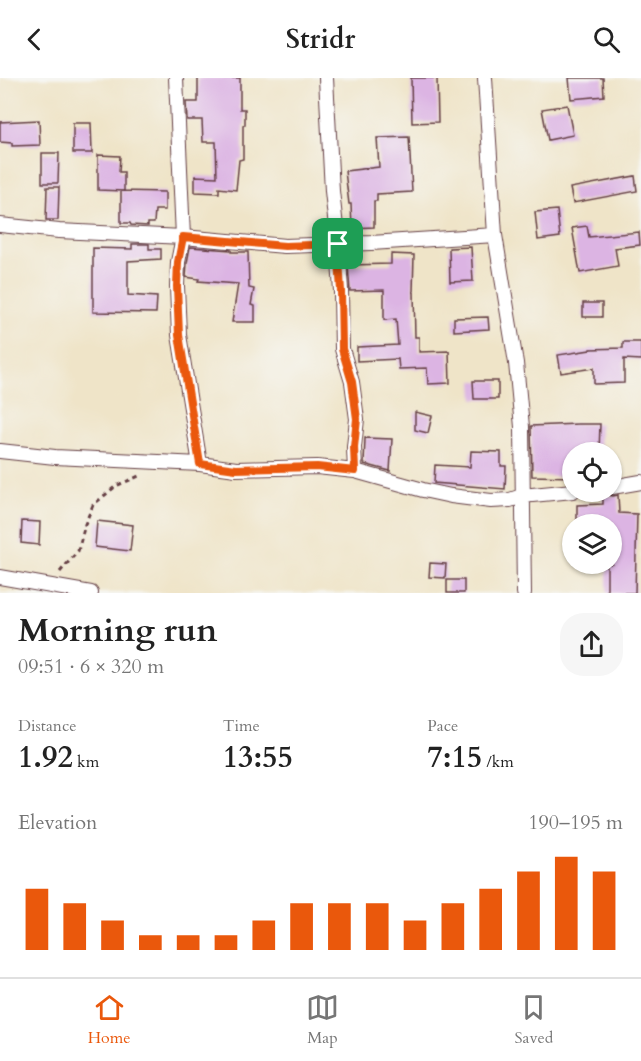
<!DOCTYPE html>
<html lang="en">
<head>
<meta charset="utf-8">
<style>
	body { margin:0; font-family:Cardo,serif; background:#f6f6f6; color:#222; height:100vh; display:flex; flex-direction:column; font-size:22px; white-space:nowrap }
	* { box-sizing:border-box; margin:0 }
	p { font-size:20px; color:#767676 }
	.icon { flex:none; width:33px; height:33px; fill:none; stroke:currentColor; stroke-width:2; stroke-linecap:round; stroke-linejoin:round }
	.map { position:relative; height:515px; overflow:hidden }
	.side { display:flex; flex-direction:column; background:#fff; flex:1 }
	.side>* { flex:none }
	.tools { position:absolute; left:562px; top:364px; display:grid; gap:12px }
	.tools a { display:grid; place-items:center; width:60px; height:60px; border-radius:50%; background:#fff; box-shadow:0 2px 4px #0004; font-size:30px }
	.pin { position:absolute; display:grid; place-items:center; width:51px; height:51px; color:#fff; margin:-26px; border-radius:12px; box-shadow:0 3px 9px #0006 }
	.round { display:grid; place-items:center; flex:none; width:63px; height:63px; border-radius:24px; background:#f6f6f6 }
	.summary { display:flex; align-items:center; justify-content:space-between; height:102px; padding:0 18px }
	h1 { font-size:33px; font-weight:700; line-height:45px }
	.stats { display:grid; grid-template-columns:repeat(3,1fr); gap:9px; height:102px; padding:6px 18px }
	.stats div { display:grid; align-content:center }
	.stats b { font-size:30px; font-weight:700 }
	.stats small { font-size:16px; font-weight:400 }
	.stats p { font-size:16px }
	.chart { height:168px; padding:12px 18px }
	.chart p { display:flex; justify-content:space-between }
	.chart svg { width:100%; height:108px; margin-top:6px; stroke:#ea580c; stroke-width:6 }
	header { display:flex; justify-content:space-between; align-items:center; height:78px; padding:0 18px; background:#fff; font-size:27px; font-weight:700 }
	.tab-bar { display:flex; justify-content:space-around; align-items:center; height:84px; border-top:2px solid #e0e0e0; background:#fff; font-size:16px; color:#767676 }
	.tab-bar a { display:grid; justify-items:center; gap:3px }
	.tab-bar .on { color:#ea580c }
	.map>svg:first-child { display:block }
	.building { fill:#dcb4e3 }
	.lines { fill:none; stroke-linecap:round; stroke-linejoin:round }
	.minor-casing { stroke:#633d43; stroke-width:16 }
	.path { stroke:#633d43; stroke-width:3; stroke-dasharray:4.5 4.5; stroke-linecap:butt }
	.minor { stroke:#fff; stroke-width:14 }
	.route-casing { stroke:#fff; stroke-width:12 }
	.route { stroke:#ea580c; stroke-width:8 }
</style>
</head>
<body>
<header><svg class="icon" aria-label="back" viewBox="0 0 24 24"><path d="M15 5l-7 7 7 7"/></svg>Stridr<svg class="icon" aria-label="search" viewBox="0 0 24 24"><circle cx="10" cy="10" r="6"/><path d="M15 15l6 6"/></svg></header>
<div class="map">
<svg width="641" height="515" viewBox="0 0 641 515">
	<rect width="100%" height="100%" fill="#f6f6f2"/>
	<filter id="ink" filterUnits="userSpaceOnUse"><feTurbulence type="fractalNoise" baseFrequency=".0167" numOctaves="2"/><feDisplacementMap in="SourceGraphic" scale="12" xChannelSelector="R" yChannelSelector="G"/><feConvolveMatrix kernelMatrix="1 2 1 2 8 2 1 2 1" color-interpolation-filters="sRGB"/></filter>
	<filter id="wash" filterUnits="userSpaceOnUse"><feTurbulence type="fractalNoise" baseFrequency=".008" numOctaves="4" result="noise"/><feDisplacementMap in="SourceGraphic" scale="24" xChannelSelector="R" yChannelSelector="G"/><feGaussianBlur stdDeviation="1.35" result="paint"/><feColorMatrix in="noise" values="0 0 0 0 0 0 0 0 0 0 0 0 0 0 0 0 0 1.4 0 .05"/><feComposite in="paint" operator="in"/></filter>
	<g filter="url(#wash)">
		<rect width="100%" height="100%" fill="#efe4c8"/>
		<g id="blocks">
			<path class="building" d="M198,0H240V31H245V47H243V81L239,82L236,112L219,110V115L195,114V98L217,99L216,64H203L202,42H187L186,24H198Z
				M411,0H437L438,44L412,45Z
				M569,0H603L604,18L571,21Z
				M567,27L573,57L548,62L542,31Z
				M39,42L40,67L12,68V65L0,64V44Z
				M73,45H91L92,75H73Z
				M409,59L412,114L377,116V123H374V149L352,150L351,126H349L345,93L379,89L377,60Z
				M42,75H59L58,105H42Z
				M98,77L120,78L119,94H124V113L98,112Z
				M635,98L637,113L573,125L570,110Z
				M47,109H59L58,142H46Z
				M121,113L165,114V132H155L154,145H148V148L131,147L130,145H121Z
				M557,132L560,159L538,162L535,134Z
				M587,148L589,159L639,154L640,167L615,170L618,188L580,195L572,150Z
				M132,166H149V171H161V181L128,183V217L157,219L156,235L93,234V170L132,171Z
				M190,169L231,172V174H248L249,210L254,211L251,227L255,228V244H232L238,206L198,203L199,201L186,199L187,185Z
				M471,169L473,203L450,204L449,170Z
				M391,176L414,177L413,214H414L415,259H419V274L449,273L450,305L428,306L427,290L399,291L398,281L357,283V269L398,267L396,241L384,242V212L350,213L348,187L391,186Z
				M583,225H602V239H583Z
				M488,239L489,251L454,253V240Z
				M623,264H641V282L624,281V305L594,306V290L561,295L558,277L590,272V271L623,270Z
				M473,303H498V321H474Z
				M415,334L432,338L428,355L415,352Z
				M578,346H600L599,375H573V399L532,398L531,348Z
				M365,360L392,361L390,393L364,386Z
				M471,373L501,374V388H506L505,411L434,405L435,387L470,389Z
				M603,416L613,418L618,417L619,435L637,436L635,515H607V486H612V447H577V427L603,426Z
				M22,443L40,444L39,467L21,465Z
				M97,443L133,447L130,473L95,469Z
				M430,485L446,486L445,500L429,499Z
				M447,502H464V515H447Z"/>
		</g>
	</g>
	<g filter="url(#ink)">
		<use href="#blocks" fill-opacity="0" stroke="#633d43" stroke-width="1.5"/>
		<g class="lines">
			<defs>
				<path id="minor" d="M176,0L183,159L178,184L177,208L179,257L200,386
					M326,0L332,113L338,167L341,213L342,271L352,304L357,341L354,369L355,393
					M485,0L495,157L516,285L522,349L524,515
					M0,147L59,153L183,159L285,168L371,165L495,157
					M0,373L55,379L200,386L236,391L317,389L355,393L423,412L451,418L491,423L510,422L522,418L573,413
					M612,409L641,404
					M0,499L91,515"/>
			</defs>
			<use href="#minor" class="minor-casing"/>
			<path class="path" d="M60,494L78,473L85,446L93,427L116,408L139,398"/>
			<use href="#minor" class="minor"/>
		</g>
	</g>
	<g class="lines" filter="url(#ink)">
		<defs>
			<path id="route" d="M183,159L285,168L338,166L341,213L342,271L352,304L357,341L354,369L355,393L317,389L236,391L200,386L179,257L177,208L178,184Z"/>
		</defs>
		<use href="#route" class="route-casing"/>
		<use href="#route" class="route"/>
	</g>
</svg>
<div class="tools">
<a><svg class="icon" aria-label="locate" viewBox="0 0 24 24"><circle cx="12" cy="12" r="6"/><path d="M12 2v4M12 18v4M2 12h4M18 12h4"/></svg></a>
<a><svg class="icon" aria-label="layers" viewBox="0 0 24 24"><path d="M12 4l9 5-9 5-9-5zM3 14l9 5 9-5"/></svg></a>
</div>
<div class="pin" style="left:338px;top:166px;background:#1e9e55"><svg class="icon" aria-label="arrive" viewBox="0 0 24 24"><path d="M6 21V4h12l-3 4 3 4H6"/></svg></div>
</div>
<section class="side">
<div class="summary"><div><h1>Morning run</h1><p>09:51 · 6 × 320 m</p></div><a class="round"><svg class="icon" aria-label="share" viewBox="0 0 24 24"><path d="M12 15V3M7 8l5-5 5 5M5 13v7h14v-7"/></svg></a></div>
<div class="stats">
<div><p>Distance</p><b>1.92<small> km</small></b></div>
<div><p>Time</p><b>13:55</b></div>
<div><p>Pace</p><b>7:15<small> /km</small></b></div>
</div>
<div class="chart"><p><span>Elevation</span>190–195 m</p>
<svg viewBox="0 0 160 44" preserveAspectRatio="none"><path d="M5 44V19M15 44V25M25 44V32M35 44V38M45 44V38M55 44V38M65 44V32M75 44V25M85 44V25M95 44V25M105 44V32M115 44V25M125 44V19M135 44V12M145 44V6M155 44V12"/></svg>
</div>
</section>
<nav class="tab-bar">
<a class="on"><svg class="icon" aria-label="home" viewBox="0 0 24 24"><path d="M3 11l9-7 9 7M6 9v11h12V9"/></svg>Home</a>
<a><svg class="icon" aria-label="map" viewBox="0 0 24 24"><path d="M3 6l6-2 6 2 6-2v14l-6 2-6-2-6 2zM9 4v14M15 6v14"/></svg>Map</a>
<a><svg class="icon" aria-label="saved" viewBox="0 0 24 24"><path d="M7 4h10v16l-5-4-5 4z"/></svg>Saved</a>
</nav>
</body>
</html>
